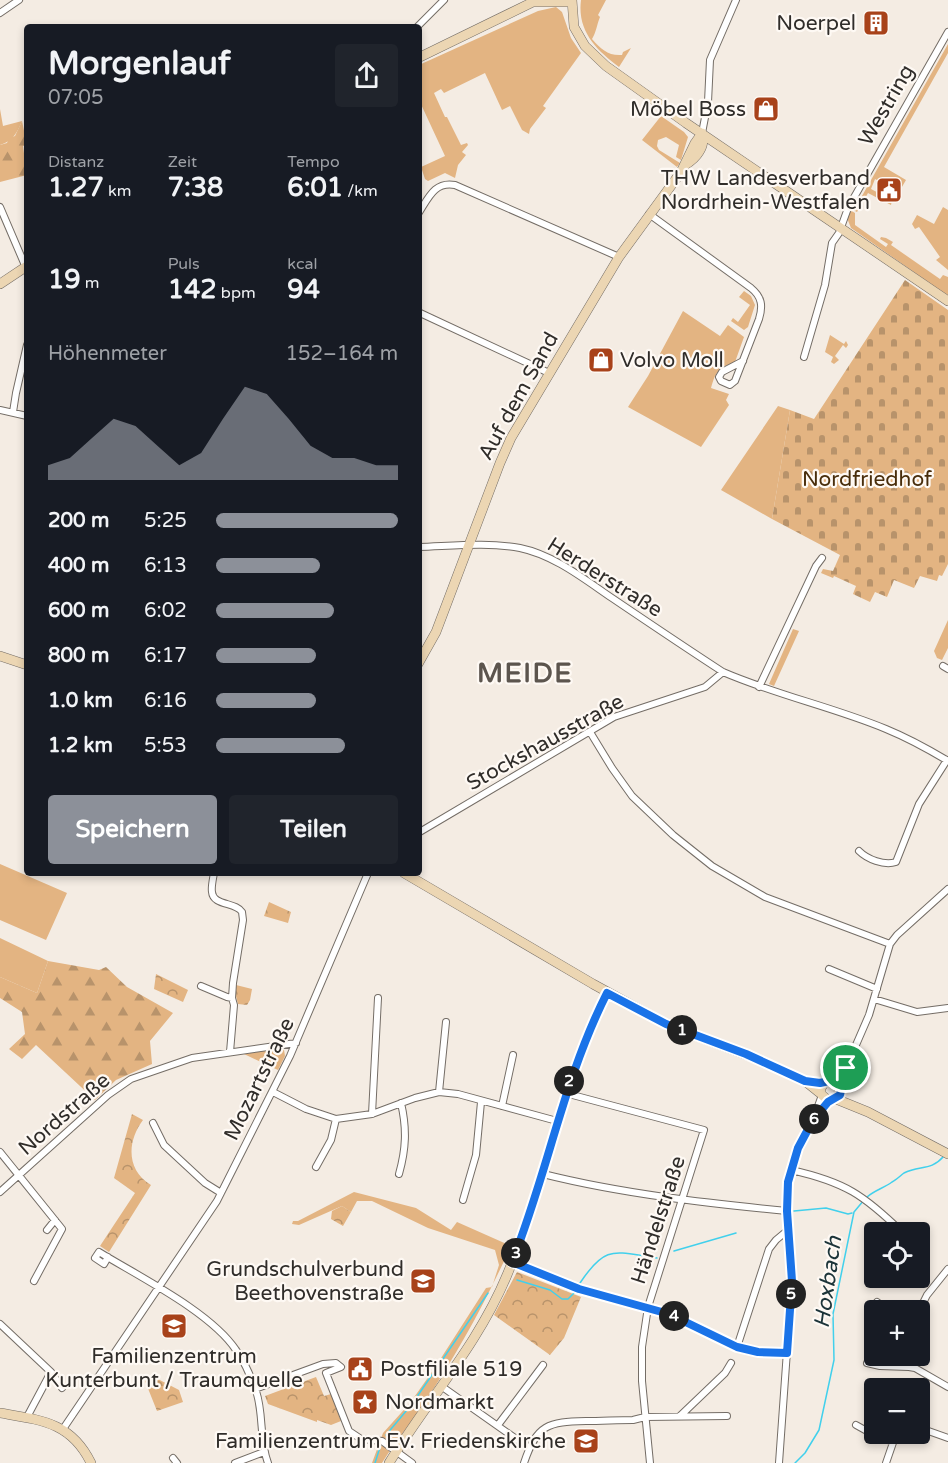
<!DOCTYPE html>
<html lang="de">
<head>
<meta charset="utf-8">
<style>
	body { margin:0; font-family:"Varela Round",sans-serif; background:#20242c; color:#f1f3f6; height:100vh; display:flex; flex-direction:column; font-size:22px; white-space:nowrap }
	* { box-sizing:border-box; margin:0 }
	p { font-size:20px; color:#9ea1a6 }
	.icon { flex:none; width:33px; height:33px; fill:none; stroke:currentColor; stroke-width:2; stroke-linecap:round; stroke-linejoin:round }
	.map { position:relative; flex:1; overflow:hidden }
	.side { position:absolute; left:24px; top:24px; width:398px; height:852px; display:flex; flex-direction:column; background:#171b24; border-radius:6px; box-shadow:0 3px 9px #0003 }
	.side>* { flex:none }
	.fabs { position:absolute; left:864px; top:1222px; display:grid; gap:12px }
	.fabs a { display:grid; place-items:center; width:66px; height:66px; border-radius:6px; background:#171b24; box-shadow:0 3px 9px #0003; font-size:30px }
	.pin { position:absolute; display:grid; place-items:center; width:51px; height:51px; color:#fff; margin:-26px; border:3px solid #fff; border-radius:50%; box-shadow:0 2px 6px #0007 }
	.km { position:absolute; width:30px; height:30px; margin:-15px; border-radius:50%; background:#222; color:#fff; font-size:16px; line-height:30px; text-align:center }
	.round { display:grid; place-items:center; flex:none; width:63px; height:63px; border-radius:6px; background:#20242c }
	.headline { display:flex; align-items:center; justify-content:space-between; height:102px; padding:0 24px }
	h1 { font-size:33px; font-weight:800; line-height:45px }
	.metrics { display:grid; grid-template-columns:repeat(3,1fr); gap:9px; height:102px; padding:6px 24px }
	.metrics div { display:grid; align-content:center }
	.metrics b { font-size:26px; font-weight:800 }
	.metrics small { font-size:16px; font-weight:400 }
	.metrics p { font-size:16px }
	.chart { height:168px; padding:12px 24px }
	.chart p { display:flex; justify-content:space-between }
	.chart svg { width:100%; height:108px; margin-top:6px; fill:#8c9099; opacity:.7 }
	.button { display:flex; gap:12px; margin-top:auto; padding:12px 24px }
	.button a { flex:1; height:69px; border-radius:6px; background:#8c9099; color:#fff; font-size:24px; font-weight:800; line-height:69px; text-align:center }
	.button a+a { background:#20242c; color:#f1f3f6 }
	ul { padding:0 24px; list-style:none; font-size:20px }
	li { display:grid; grid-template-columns:96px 72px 1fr; align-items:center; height:45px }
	li i { height:15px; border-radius:8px; background:#8c9099 }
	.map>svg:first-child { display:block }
	.green { fill:#e3b482 }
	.forest { fill:url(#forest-firs) }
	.cemetery { fill:url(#cemetery-stones) }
	.park { fill:url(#park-crowns) }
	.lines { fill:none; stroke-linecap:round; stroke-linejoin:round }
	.stream { stroke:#41d0ec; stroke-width:1.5 }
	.street-casing { stroke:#746d66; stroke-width:8 }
	.secondary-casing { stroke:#746d66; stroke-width:10 }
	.street { stroke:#fff; stroke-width:6 }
	.secondary { stroke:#ecd6b3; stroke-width:9 }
	.route-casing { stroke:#fff; stroke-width:12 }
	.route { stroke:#1a73e8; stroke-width:8 }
	.labels { text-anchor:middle; stroke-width:4.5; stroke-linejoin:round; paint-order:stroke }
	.poi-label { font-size:21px; fill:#302d2a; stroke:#fef9f4; text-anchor:end }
	.street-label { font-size:21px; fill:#302d2a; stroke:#fef9f4 }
	.park-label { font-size:21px; fill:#482d0b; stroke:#fef9f4 }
	.water-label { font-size:22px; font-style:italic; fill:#1c3439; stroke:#fef9f4 }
	.district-label { font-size:27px; font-weight:bold; letter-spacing:1.5px; fill:#5c554e; stroke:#fef9f4 }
</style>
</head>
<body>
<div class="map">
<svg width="948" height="1463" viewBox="0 0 948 1463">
	<defs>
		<pattern id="forest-firs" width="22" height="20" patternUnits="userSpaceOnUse" patternTransform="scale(1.5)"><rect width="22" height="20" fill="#e3b482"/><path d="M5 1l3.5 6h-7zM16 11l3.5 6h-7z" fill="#b8936b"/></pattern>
		<pattern id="cemetery-stones" width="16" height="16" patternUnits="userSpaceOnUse" patternTransform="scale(1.5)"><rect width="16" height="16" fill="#e3b482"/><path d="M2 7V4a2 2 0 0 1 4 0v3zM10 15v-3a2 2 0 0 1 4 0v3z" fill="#b8936b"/></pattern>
		<pattern id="park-crowns" width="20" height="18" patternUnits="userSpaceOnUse" patternTransform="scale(1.5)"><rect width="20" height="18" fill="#e3b482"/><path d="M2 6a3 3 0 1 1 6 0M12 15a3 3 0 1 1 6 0" fill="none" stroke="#b8936b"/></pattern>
	</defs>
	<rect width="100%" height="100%" fill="#f4ece3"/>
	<path class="green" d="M581,0H606L598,15L600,17C597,24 596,33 592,39C601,49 608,56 622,55L623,52L631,48L619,67C596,50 577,31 581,0Z
		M556,7L562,12L571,38L581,53L543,106L546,108L530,129L529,134L522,130L510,106L502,110L485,73L444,93L441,89L434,93L445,117H447L461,145L467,143L468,145L462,152L466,155L458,165L455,178L445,173L428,181L425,179L421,167L445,156L419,100V65L538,11Z
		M948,44V53L884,167L906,180L899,192L875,179L871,189L892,200L891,205L868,193L857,212L851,209L854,204L858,203Z
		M0,109L3,126L22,121C17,133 13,141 0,145Z
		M661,116L684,132L688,137L681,160L676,157L679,145L666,137L658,140L657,146L659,150L680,163L677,167L642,140Z
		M943,207L948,210V270L936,260L940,257L919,227L915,229L912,224L917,215L934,224Z
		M850,210L855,213V225L886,247L888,244L880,239L881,237L886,238L893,242L891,245L940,279L943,275L948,277V296L851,228L847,218Z
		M744,291L751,296L755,305L748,327L744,330L731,321L733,318L738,322L750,305L739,297Z
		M683,311L720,336L728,325L744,337L735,362C718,368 716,371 711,388L729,394L726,400L729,405L701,447L628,407L648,376Z
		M830,335L844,344L846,341L848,345L846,348L843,345L835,356L839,360L834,364L831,362L833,357L825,352Z
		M778,406L790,410L772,519L721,490Z
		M948,620V648L942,660L937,658L934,651Z
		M793,629L799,631L774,686L769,684Z
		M0,864L67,893L46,940L0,920Z
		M0,938L48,961L37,993L0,977Z
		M279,1048L284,1050L285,1056L278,1070L244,1054Z
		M354,1192L416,1208L451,1230L457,1222L511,1246C486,1301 458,1353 424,1403C411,1423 395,1442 382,1463H372L383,1433L410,1403L434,1369L486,1288L492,1287L499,1265L495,1250L428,1228L372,1201H357L351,1212L342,1206L299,1225L292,1224L293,1221H298Z"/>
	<path class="forest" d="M22,121L27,145L23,146L27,175L0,182V145L7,143L9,138L15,136Z
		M48,961L99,970L106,967L127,987L173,1013L150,1041L152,1064L116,1080L95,1100L36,1045L22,1059L9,1049L25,1034L22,1012L0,998V977L37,993Z"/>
	<path class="cemetery" d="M905,280L948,310V564L942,576L939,575L937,581L920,576L914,588L894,580L887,597L875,592L870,602L853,594L856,586L834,576L833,578L821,573L823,569L833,571L840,555L772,519L790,410L814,419Z"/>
	<path class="park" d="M269,902L291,912L288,923L264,916Z
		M156,974L188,990L183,1002L154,989Z
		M236,985L252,989L250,1000L247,1005L238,1004L236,996Z
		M132,1114L143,1120C127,1141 126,1170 151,1185L109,1252L100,1246L135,1193L114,1178Z
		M342,1206L351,1212L343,1226L331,1219L332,1211Z
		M517,1272L581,1297L564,1338L550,1355L494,1315Z
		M154,1377L179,1390L183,1402L157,1411L145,1381Z
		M316,1377L324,1396L331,1394L341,1421L331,1425L317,1420V1422L268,1404L265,1396Z"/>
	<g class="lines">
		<path class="stream" d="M867,1197C875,1190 884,1188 892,1182C896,1180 900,1176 904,1173C919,1165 931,1171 943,1157
			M794,1211L826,1208L848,1214L852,1213
			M674,1251L736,1233
			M517,1280L550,1290L562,1299H568L574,1293
			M580,1283C606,1244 614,1252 657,1258
			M386,1435L412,1404L488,1293
			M375,1463L381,1444
			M795,1463L805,1453L819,1430L834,1360L833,1314L854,1212L864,1200"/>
		<defs>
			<path id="street" d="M0,13L19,0
				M417,27L444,0
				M702,133L708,102L710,60L736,0
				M0,207L27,270
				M418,214C428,199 434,181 455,185L619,257
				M649,214L751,288C762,297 763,306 759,319L735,381L730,385L721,381L719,377L722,372L743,361
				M418,312L549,373
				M804,357L825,285L832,243L839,233L848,208L948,32
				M0,410L27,416
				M13,412L16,393L27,345
				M418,547C452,546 487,542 520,548C554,555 584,579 612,598C649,623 686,648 723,672C776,695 833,707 886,729C908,738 928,749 948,761
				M943,666L948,669
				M759,687L816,566L822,558
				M590,732L612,768L632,796L673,835L712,866L765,897L890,944
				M418,833L614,717L705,687L723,672
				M859,851C867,859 884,866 896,862L919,804L947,760
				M214,873C213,879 211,887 212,892C213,906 236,902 242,912L243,920L233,983L232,998L234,1005L230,1052
				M829,969L877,989
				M201,986L227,997L232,998
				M874,999L917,1012L948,1008
				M840,1090L846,1075V1068L869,1015L890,944L897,935L948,889
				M273,1092L306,1109L336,1119L372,1114L415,1098L439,1092L458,1094L557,1121
				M439,1092L446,1022
				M565,1093L704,1130L648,1307L642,1347V1381L650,1463
				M502,1106L513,1055
				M372,1114L378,998
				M814,1119L831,1100
				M153,1123L164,1145L205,1183L221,1193
				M0,1152L62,1229L34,1281
				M316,1167L331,1140L336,1119
				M791,1170C845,1182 864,1195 903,1233
				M399,1174C406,1149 407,1129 401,1103
				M543,1174C623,1194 706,1203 787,1211
				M0,1192L108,1095L131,1079L192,1058L296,1043
				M463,1200L476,1155L481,1102
				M47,1230L55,1220
				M108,1257L104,1264L95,1258L99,1252C138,1276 211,1312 236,1350C245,1362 251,1377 256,1391C264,1414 259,1440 268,1463
				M512,1262L579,1289L669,1314L737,1347L758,1352L787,1353
				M877,1302L889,1311
				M919,1311L927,1295L948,1269
				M0,1324L51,1372L62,1388
				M737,1347L769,1249L776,1240L788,1230
				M867,1363L880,1366L909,1367L911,1356
				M909,1367L915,1368L948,1387
				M441,1386L529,1448
				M255,1389L323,1364L336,1363L341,1367L326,1373L349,1431L361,1439L382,1441L412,1463
				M680,1416L725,1373L731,1363
				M27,1417L51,1372
				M498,1425L543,1365
				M856,1425L865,1430L893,1442
				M920,1428L948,1438
				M63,1429L217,1201L290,1056L368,873
				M173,1458L177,1463
				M235,1463L264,1452
				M524,1463C537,1424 548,1422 586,1421C602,1421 617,1420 633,1420L645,1417L727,1416
				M779,1463L792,1281L787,1190L794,1159L813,1120L822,1095
				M886,1463L896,1434"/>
			<path id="secondary" d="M572,0L574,27L585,46L606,66L686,123L948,301
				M533,2H572
				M418,58L537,0
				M685,165C697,158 706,146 702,133
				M0,284L27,266
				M0,656L27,665
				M418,664L436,632L500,463L511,438L619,257L681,172L695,143L702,133
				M404,873L593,984L644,1012L666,1024L760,1060L805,1081L820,1093
				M808,1081L820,1083L831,1080L836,1082L840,1090L836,1099L828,1100L822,1095L820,1090L824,1083
				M836,1099L868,1112L948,1154
				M0,1413C41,1420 71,1422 91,1463
				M389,1463C428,1400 479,1343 507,1275C546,1182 561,1082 607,993"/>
		</defs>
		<use href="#street" class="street-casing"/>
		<use href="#secondary" class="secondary-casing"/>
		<use href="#street" class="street"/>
		<use href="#secondary" class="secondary"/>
	</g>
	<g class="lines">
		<defs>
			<path id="route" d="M607,993L666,1024L746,1054L805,1081L820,1083L833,1080L846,1068L840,1095L828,1102L813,1120L798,1148L788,1182L787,1211L792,1281L787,1353L758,1352L737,1347L669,1314L579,1289L512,1262C548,1172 563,1080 607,993Z"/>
		</defs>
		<use href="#route" class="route-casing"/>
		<use href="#route" class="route"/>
	</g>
	<defs>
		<symbol id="building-square" viewBox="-11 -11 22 22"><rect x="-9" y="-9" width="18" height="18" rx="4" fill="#a8421a" stroke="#fef9f4"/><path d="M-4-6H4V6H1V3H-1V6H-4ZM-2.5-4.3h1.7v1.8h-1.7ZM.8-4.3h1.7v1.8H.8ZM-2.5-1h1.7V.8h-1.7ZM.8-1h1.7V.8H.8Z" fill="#fff"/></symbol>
		<symbol id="shop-square" viewBox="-11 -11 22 22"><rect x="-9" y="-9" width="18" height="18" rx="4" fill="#a8421a" stroke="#fef9f4"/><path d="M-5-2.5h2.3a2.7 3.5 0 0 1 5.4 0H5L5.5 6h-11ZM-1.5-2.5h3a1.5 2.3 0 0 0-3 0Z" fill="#fff"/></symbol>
		<symbol id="civic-square" viewBox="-11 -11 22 22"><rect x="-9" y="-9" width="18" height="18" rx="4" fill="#a8421a" stroke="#fef9f4"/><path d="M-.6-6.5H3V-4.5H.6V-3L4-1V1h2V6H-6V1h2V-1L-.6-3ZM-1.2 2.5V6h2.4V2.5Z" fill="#fff"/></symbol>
		<symbol id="school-square" viewBox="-11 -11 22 22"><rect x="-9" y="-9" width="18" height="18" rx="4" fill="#a8421a" stroke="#fef9f4"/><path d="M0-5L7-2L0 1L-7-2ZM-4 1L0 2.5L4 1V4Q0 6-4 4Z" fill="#fff"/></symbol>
		<symbol id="sight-square" viewBox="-11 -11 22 22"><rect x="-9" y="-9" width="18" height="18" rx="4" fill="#a8421a" stroke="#fef9f4"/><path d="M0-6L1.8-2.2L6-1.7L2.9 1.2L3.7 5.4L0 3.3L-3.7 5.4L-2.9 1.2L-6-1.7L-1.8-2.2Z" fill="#fff"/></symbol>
	</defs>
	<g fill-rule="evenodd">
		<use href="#building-square" x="861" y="8" width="30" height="30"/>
		<use href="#shop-square" x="751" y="94" width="30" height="30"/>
		<use href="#civic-square" x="874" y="175" width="30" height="30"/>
		<use href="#shop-square" x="586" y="345" width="30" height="30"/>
		<use href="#school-square" x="408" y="1266" width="30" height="30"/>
		<use href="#school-square" x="159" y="1311" width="30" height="30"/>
		<use href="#civic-square" x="345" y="1354" width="30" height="30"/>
		<use href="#sight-square" x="350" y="1387" width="30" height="30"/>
		<use href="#school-square" x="571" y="1426" width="30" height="30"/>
	</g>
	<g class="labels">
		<g class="poi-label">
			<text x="856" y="30">Noerpel</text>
			<text x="746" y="116">Möbel Boss</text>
			<text x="870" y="185">THW Landesverband<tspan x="870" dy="24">Nordrhein-Westfalen</tspan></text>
			<text x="620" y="367" text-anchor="start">Volvo Moll</text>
			<text x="404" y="1276">Grundschulverbund<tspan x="404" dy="24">Beethovenstraße</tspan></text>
			<text x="174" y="1363" text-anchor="middle">Familienzentrum<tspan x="174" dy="24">Kunterbunt / Traumquelle</tspan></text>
			<text x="380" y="1376" text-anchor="start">Postfiliale 519</text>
			<text x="385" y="1409" text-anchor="start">Nordmarkt</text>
			<text x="566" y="1448">Familienzentrum Ev. Friedenskirche</text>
		</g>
		<g class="street-label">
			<text transform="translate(886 105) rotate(-60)" y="7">Westring</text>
			<text transform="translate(518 396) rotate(-61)" y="7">Auf dem Sand</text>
			<text transform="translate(605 577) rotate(32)" y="7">Herderstraße</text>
			<text transform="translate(545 742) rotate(-29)" y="7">Stockshausstraße</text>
			<text transform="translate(259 1079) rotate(-64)" y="7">Mozartstraße</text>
			<text transform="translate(64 1114) rotate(-41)" y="7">Nordstraße</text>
			<text transform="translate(658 1220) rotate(-72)" y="7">Händelstraße</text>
		</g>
		<g class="park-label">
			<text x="867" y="486">Nordfriedhof</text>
		</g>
		<g class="water-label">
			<text transform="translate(827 1282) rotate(-82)" y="8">Hoxbach</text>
		</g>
		<g class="district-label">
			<text x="525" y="682">MEIDE</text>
		</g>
	</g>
</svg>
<div class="fabs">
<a><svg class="icon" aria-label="locate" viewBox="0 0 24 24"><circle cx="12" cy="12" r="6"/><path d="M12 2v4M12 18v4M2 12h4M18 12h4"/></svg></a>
<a>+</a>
<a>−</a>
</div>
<div class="pin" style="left:846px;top:1068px;background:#1e9e55"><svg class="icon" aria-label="arrive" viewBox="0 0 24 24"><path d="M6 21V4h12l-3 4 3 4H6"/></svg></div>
<b class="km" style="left:682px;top:1030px">1</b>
<b class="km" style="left:569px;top:1081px">2</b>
<b class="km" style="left:516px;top:1253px">3</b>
<b class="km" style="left:674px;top:1316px">4</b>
<b class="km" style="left:791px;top:1294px">5</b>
<b class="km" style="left:814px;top:1119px">6</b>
<section class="side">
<div class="headline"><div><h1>Morgenlauf</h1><p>07:05</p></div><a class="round"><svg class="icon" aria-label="share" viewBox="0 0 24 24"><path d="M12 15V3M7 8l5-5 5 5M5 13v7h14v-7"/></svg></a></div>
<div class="metrics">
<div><p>Distanz</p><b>1.27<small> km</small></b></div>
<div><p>Zeit</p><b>7:38</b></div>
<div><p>Tempo</p><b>6:01<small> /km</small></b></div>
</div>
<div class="metrics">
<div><b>19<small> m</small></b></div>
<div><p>Puls</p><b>142<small> bpm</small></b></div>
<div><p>kcal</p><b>94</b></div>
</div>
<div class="chart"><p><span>Höhenmeter</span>152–164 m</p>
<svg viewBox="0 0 160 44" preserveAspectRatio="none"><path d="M0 44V38L10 35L20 27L30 19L40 22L50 30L60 38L70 33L80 19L90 6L100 9L110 19L120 30L130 35L140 35L150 38L160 38V44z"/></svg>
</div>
<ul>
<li><b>200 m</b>5:25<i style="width:100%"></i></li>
<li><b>400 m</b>6:13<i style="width:57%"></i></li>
<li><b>600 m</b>6:02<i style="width:65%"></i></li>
<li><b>800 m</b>6:17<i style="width:55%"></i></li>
<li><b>1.0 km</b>6:16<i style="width:55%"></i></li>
<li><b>1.2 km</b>5:53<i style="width:71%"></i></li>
</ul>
<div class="button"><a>Speichern</a><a>Teilen</a></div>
</section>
</div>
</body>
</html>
